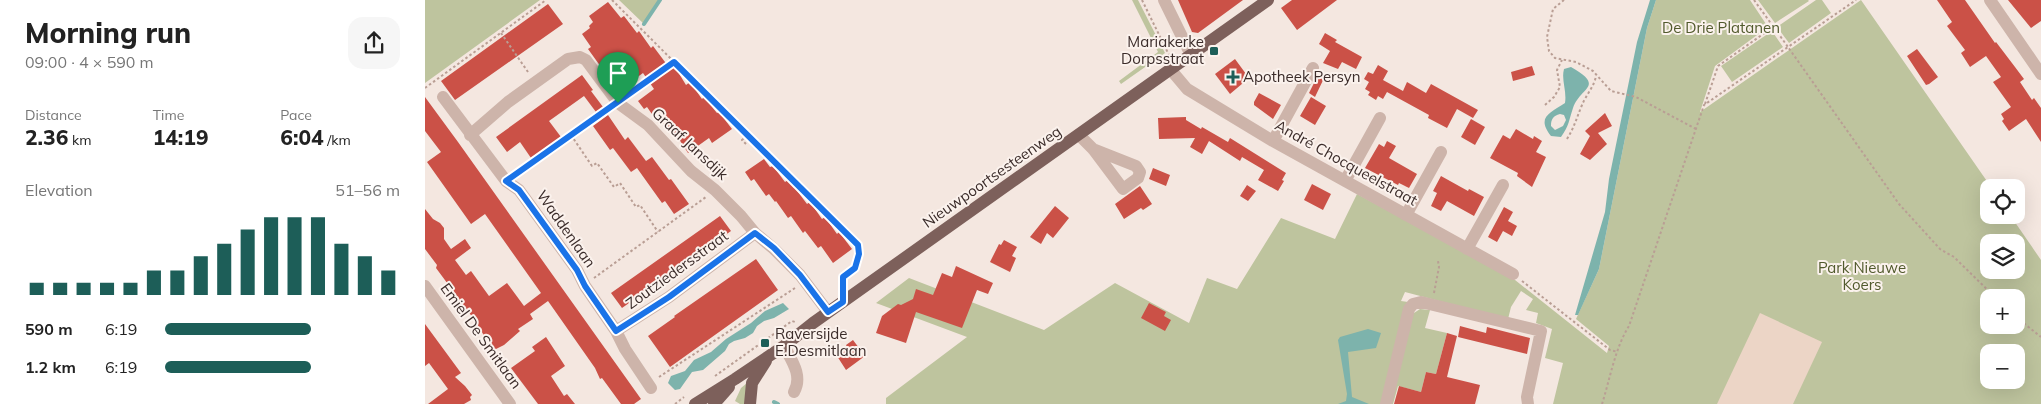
<!DOCTYPE html>
<html lang="en">
<head>
<meta charset="utf-8">
<style>
	body { margin:0; font-family:Mulish,sans-serif; background:#f6f6f6; color:#222; height:100vh; display:flex; flex-direction:column; font-size:19px; white-space:nowrap }
	* { box-sizing:border-box; margin:0 }
	p { font-size:16px; color:#767676 }
	.icon { flex:none; width:28px; height:28px; fill:none; stroke:currentColor; stroke-width:2; stroke-linecap:round; stroke-linejoin:round }
	.map { position:relative; flex:1; overflow:hidden }
	.details { display:flex; flex-direction:column; background:#fff; width:425px }
	.details>* { flex:none }
	.tools { position:absolute; left:1555px; top:179px; display:grid; gap:10px }
	.tools a { display:grid; place-items:center; width:45px; height:45px; border-radius:10px; background:#fff; box-shadow:0 5px 20px #0002; font-size:25px }
	.pin { position:absolute; display:grid; place-items:center; width:42px; height:42px; color:#fff; margin:-51px -21px; border-radius:50% 50% 50% 0; rotate:-45deg; box-shadow:0 0 5px #0007 }
	.pin .icon { rotate:45deg }
	.round { display:grid; place-items:center; flex:none; width:52px; height:52px; border-radius:15px; background:#f6f6f6 }
	.head { display:flex; align-items:center; justify-content:space-between; height:85px; padding:0 25px }
	h1 { font-size:28px; font-weight:800; line-height:38px }
	.figures { display:grid; grid-template-columns:repeat(3,1fr); gap:8px; height:85px; padding:5px 25px }
	.figures div { display:grid; align-content:center }
	.figures b { font-size:21px; font-weight:800 }
	.figures small { font-size:14px; font-weight:400 }
	.figures p { font-size:14px }
	.chart { height:140px; padding:10px 25px }
	.chart p { display:flex; justify-content:space-between }
	.chart svg { width:100%; height:90px; margin-top:5px; stroke:#1d5e58; stroke-width:6 }
	ul { padding:0 25px; list-style:none; font-size:16px }
	li { display:grid; grid-template-columns:80px 60px 1fr; align-items:center; height:38px }
	li i { height:12px; border-radius:6px; background:#1d5e58 }
	main { display:flex; flex:1; min-height:0 }
	.map>svg:first-child { display:block }
	.green { fill:#bec49e; fill-rule:evenodd }
	.plaza { fill:#ecd5c6 }
	.water { fill:#7db3ac; fill-rule:evenodd }
	.lines { fill:none; stroke-linecap:round; stroke-linejoin:round }
	.stream { stroke:#7db3ac; stroke-width:4 }
	.building { fill:#cb5147 }
	.path { stroke:#b99e94; stroke-width:2; stroke-dasharray:2.5 2.5; stroke-linecap:butt }
	.minor { stroke:#cdb4aa; stroke-width:12 }
	.major { stroke:#7d605b; stroke-width:12 }
	.route-casing { stroke:#fff; stroke-width:10 }
	.route { stroke:#1a73e8; stroke-width:6 }
	.poi-dot { fill:#1d5e58; stroke:#fbf2ed; stroke-width:2 }
	.labels { text-anchor:middle; stroke-width:4; stroke-linejoin:round; paint-order:stroke }
	.park-label { font-size:15px; fill:#515a2d; stroke:#fbf2ed }
	.poi-label { font-size:15px; fill:#3b2c2a; stroke:#fbf2ed; text-anchor:start }
	.street-label { font-size:15px; fill:#3b2c2a; stroke:#fbf2ed }
</style>
</head>
<body>
<main>
<section class="details">
<div class="head"><div><h1>Morning run</h1><p>09:00 · 4 × 590 m</p></div><a class="round"><svg class="icon" aria-label="share" viewBox="0 0 24 24"><path d="M12 15V3M7 8l5-5 5 5M5 13v7h14v-7"/></svg></a></div>
<div class="figures">
<div><p>Distance</p><b>2.36<small> km</small></b></div>
<div><p>Time</p><b>14:19</b></div>
<div><p>Pace</p><b>6:04<small> /km</small></b></div>
</div>
<div class="chart"><p><span>Elevation</span>51–56 m</p>
<svg viewBox="0 0 160 44" preserveAspectRatio="none"><path d="M5 44V38M15 44V38M25 44V38M35 44V38M45 44V38M55 44V32M65 44V32M75 44V25M85 44V19M95 44V12M105 44V6M115 44V6M125 44V6M135 44V19M145 44V25M155 44V32"/></svg>
</div>
<ul>
<li><b>590 m</b>6:19<i style="width:62%"></i></li>
<li><b>1.2 km</b>6:19<i style="width:62%"></i></li>
</ul>
</section>
<div class="map">
<svg width="1616" height="404" viewBox="0 0 1616 404">
	<rect width="100%" height="100%" fill="#f4e7e0"/>
	<path class="green" d="M0,0H115L0,83Z
		M194,0H235L219,24Z
		M707,0H713L740,53L696,84L694,81L733,52Z
		M1231,0H1325L1343,27L1290,66L1275,112L1436,0L1566,187L1564,188V215H1585L1616,260V404H1128L1138,363L1120,358L1127,329L1111,323L1113,313L1101,310L1108,299L1096,291L1086,307L1083,319L980,292L976,301L983,302L956,404H461V398L542,337L451,303L484,278L619,330L690,283L764,323L782,278L812,289L856,218L910,239L932,194L1085,276L1182,353L1184,346L1151,319L1174,269L1222,28ZM1564,242H1591V270H1564ZM1564,298H1591V325H1564ZM1564,352H1591V380H1564Z
		M1333,0H1383L1384,1L1350,23Z
		M1391,0H1397L1406,13L1364,43L1352,27Z
		M1347,31L1358,47L1307,82L1296,66Z
		M995,309L1005,310L1000,328L1022,333L1011,374L1001,372L996,392L973,386L968,404H965L986,315Z
		M322,383L320,404H315L310,401L316,388Z"/>
	<path class="plaza" d="M1335,313L1397,342L1368,404H1292Z"/>
	<path class="water" d="M1225,0H1231L1222,28L1174,269L1153,315H1150L1180,212L1184,179L1212,42Z
		M1146,67C1181,87 1155,87 1148,108C1144,120 1144,126 1136,137L1126,136C1111,117 1125,113 1140,103C1142,91 1136,80 1139,69ZM1135,114L1139,115L1141,120L1138,126L1130,130L1126,126C1126,119 1128,116 1135,114Z
		M358,303L364,309L349,318L339,321L332,326L328,333L320,338L309,341L304,344L300,351L278,370L267,372L255,389L250,390L243,383L246,376L260,371L269,360L286,352L301,339L326,323L340,311Z
		M943,329L956,333L951,348L923,352L927,397L944,404H913L921,401L922,394L913,340L915,337Z"/>
	<g class="lines">
		<path class="stream" d="M219,24L235,0
			M349,402L353,404"/>
	</g>
	<path class="building" d="M753,0H818L773,33L767,32Z
		M867,0H912L872,30L856,8Z
		M1512,0H1540L1570,43L1571,42L1590,67L1599,79L1595,82L1607,100L1609,98L1616,108V142L1601,119L1584,131L1577,121L1579,119L1576,114L1586,107L1568,82L1576,77L1561,56L1545,67L1536,53L1540,50L1522,26L1527,22Z
		M1583,0H1616V21L1606,28Z
		M183,2L196,18L199,16L212,33L214,31L226,48L228,46L240,62L247,69L250,67L261,85L265,82L277,99L279,97L292,113L294,112L307,129L287,143L284,138L263,153L252,136L249,138L237,122L234,124L222,107L219,109L213,101L229,89L218,73L196,89L184,72L181,74L163,49L166,47L157,34L165,28L164,26L168,22L164,16Z
		M123,4L138,24L30,100L16,81Z
		M900,33L912,40L910,42L937,57L931,69L917,62L913,69L898,63L905,51L894,44Z
		M1492,49L1513,77L1504,84L1501,85L1482,56Z
		M810,59L824,78L805,94L790,74Z
		M953,65L963,71L958,80L978,91L982,82L1001,93L1006,84L1053,110L1048,118L1032,109L1022,128L1003,118L1004,115L962,92L958,99L953,96L951,100L943,95L945,92L940,89L944,82L939,79L943,72L948,74Z
		M1107,66L1110,75L1088,81L1086,72Z
		M895,71L901,74L890,97L884,93Z
		M157,75L168,90L166,91L178,107L171,112L159,96L124,121L136,137L106,158L95,142L82,152L71,137Z
		M834,93L856,105L848,119L829,105V102Z
		M0,97L33,142L216,399L209,404H196L177,378L175,379L170,368L123,301L105,314L108,319L93,329L95,331L79,345L69,350L61,339L51,322L11,268L12,265L0,249V209L8,219L15,223L19,228V239L26,249L40,239L46,248L30,260L41,275L46,271L64,296L82,283L99,306L116,293L60,214L46,224L2,162L16,152L0,131Z
		M886,97L901,106L890,125L875,116Z
		M1180,113L1187,126L1173,133L1182,144L1165,160L1155,154L1165,136L1160,131Z
		M183,115L200,140L203,137L221,161L227,157L244,180L246,179L264,204L249,214L240,201L237,203L212,168L206,172L188,148L185,150L168,126Z
		M761,117V120L776,129L777,127L803,142L805,138L861,173L857,180L859,181L853,191L833,180L839,170L817,157L815,161L784,141L777,154L765,147L770,138L734,139L733,118Z
		M1046,119L1060,127L1050,145L1036,137Z
		M1091,129L1108,139L1109,136L1117,141L1111,152L1121,157L1107,187L1092,176L1093,173L1065,158L1078,135L1085,139Z
		M962,141L971,146L964,158L992,174L984,188L974,183L973,185L940,168L954,144L959,147Z
		M339,159L345,167L348,166L360,182L363,180L369,188H370L382,204L385,202L397,219L400,217L412,234L414,232L427,249L408,263L396,246L393,248L380,231L378,233L366,216L363,218L351,201L350,202L344,194L341,196L329,179L326,181L320,172Z
		M728,168L745,175L741,186L724,179Z
		M1016,176L1043,191L1044,189L1059,197L1049,216L1022,201L1016,211L1006,206L1012,193L1008,191Z
		M887,184L906,194L898,210L879,200Z
		M822,185L831,191L823,201L815,196Z
		M715,186L727,204L718,210L716,208L699,219L690,204Z
		M630,206L644,218L628,238L622,233L616,244L605,237Z
		M1079,207L1088,212L1083,221L1092,226L1087,236L1078,231L1072,242L1063,237Z
		M295,216L306,231L197,308L186,293Z
		M579,240L592,247L587,256L591,258L585,272L565,262L574,244L576,245Z
		M331,259L353,290L245,367L223,336L250,317L249,316Z
		M531,266L568,283L563,294L552,290L537,328L491,312L481,343L451,333L457,316L473,304L476,305L488,299L491,289L508,295L517,273L527,277Z
		M724,303L741,312L739,316L746,320L740,331L716,318Z
		M0,324L36,373L30,377L40,386L47,395L45,397L46,400L39,404H3L23,389L4,363L0,366Z
		M1035,326L1061,333L1062,327L1105,338L1102,354L1033,337Z
		M1022,333L1032,336L1022,377L1055,385L1050,404H969L974,386L996,392L1001,372L1011,374Z
		M121,337L140,366L126,376L139,396L142,394L150,404H113L86,368L110,351L107,347Z
		M428,340L440,356L421,370L412,356L423,349L421,345Z"/>
	<g class="lines">
		<path class="path" d="M187,0L433,245L434,254L430,268L417,277L418,288
			M717,0L744,55
			M1139,0L1128,9L1122,37L1124,51L1130,58L1151,62L1168,71L1186,91L1211,97L1271,129
			M1329,0L1363,47L1431,0
			M76,33L103,72
			M0,88L121,0
			M203,96L249,62
			M1280,104L1293,66L1348,27
			M1120,105L1129,97L1135,87L1132,70L1137,60
			M146,135L167,166L172,163L189,187L195,183L211,207L215,205L233,232
			M1142,139C1149,128 1152,117 1157,105C1161,95 1169,87 1171,76
			M321,144L317,140L323,135
			M92,173L182,110
			M169,278L281,197
			M1097,281L1185,350L1193,352
			M1009,293L1014,267L1013,261
			M1591,317L1616,337
			M290,376L367,321L370,322
			M234,377L370,288
			M250,404L259,397
			M1177,404C1185,379 1190,348 1204,326L1279,105L1363,47L1474,204L1515,249L1529,257L1571,298"/>
		<path class="minor" d="M739,0L766,55
			M1565,0L1616,74
			M746,70L762,89L848,141L1088,274
			M18,97L81,181L94,190L152,270L160,286L191,331L200,349L226,388
			M45,135L83,102L143,59L155,57L161,60L193,103L223,125L266,171L290,190L316,216L330,233L349,249L375,275L403,312
			M654,135L668,149L698,189L713,178L715,172L711,166L668,149
			M848,141L888,68
			M920,181L955,118
			M981,215L1016,152
			M1042,249L1078,185
			M0,286L85,404
			M191,331L244,297L330,233
			M359,346C367,361 378,376 369,392
			M961,404L984,309L988,304L996,302L1116,331L1102,397L1103,404"/>
		<path class="major" d="M270,404L310,379L359,346L388,323L843,0
			M289,404L304,387
			M325,404L327,383L341,361"/>
	</g>
	<g class="lines">
		<defs>
			<path id="route" d="M249,62L433,245L434,254L430,268L418,277V302L403,312L375,275L349,248L330,233L244,297L191,331L160,286L152,270L94,190L81,181Z"/>
		</defs>
		<use href="#route" class="route-casing"/>
		<use href="#route" class="route"/>
	</g>
	<g class="poi-dot">
		<rect x="784" y="46" width="10" height="10" rx="2.5"/>
		<path d="M805.5 69.5h5v5h5v5h-5v5h-5v-5h-5v-5h5z"/>
		<rect x="335" y="338" width="10" height="10" rx="2.5"/>
	</g>
	<g class="labels">
		<g class="park-label">
			<text x="1296" y="33">De Drie Platanen</text>
			<text x="1437" y="273">Park Nieuwe<tspan x="1437" dy="17">Koers</tspan></text>
		</g>
		<g class="poi-label">
			<text x="779" y="47" text-anchor="end">Mariakerke<tspan x="779" dy="17">Dorpsstraat</tspan></text>
			<text x="818" y="82">Apotheek Persyn</text>
			<text x="350" y="339">Raversijde<tspan x="350" dy="17">E.Desmitlaan</tspan></text>
		</g>
		<g class="street-label">
			<text transform="translate(265 144) rotate(43)" y="5">Graaf Jansdijk</text>
			<text transform="translate(921 163) rotate(29)" y="5">André Chocqueelstraat</text>
			<text transform="translate(567 177) rotate(-35)" y="5">Nieuwpoortsesteenweg</text>
			<text transform="translate(141 229) rotate(55)" y="5">Waddenlaan</text>
			<text transform="translate(252 270) rotate(-36)" y="5">Zoutziedersstraat</text>
			<text transform="translate(56 336) rotate(54)" y="5">Emiel De Smitlaan</text>
		</g>
	</g>
</svg>
<div class="tools">
<a><svg class="icon" aria-label="locate" viewBox="0 0 24 24"><circle cx="12" cy="12" r="6"/><path d="M12 2v4M12 18v4M2 12h4M18 12h4"/></svg></a>
<a><svg class="icon" aria-label="layers" viewBox="0 0 24 24"><path d="M12 4l9 5-9 5-9-5zM3 14l9 5 9-5"/></svg></a>
<a>+</a>
<a>−</a>
</div>
<div class="pin" style="left:193px;top:103px;background:#1e9e55"><svg class="icon" aria-label="arrive" viewBox="0 0 24 24"><path d="M6 21V4h12l-3 4 3 4H6"/></svg></div>
</div>
</main>
</body>
</html>
